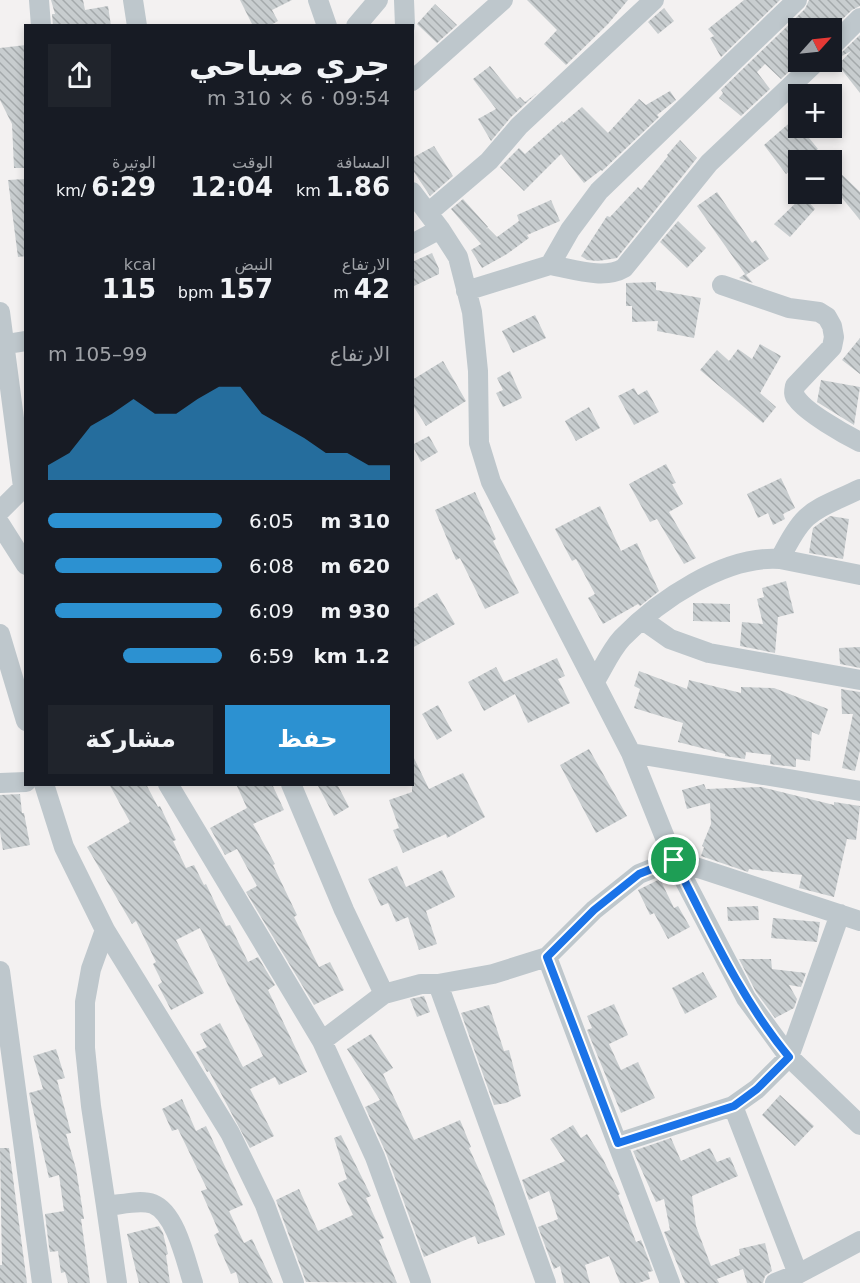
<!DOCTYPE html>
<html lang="ar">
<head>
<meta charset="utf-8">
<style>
	body { margin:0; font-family:"DejaVu Sans","Noto Naskh Arabic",sans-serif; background:#20242c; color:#f1f3f6; direction:rtl; height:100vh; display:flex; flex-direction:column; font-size:22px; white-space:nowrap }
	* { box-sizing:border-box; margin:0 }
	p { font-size:20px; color:#9ea1a6 }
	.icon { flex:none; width:33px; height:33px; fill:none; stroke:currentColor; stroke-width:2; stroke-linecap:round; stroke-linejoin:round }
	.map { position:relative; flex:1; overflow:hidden; direction:ltr }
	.sheet { position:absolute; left:24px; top:24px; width:390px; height:762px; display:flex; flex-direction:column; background:#171b24; border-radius:0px; box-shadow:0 3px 9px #0003; direction:rtl }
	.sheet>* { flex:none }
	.needle { width:39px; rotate:63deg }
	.buttons { position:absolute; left:788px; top:18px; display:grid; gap:12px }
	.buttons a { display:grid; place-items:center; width:54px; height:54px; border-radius:0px; background:#171b24; box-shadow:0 3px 9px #0003; font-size:30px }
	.pin { position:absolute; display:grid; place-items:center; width:51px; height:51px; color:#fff; margin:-26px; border:3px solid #fff; border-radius:50%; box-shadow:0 2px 6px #0007 }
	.round { display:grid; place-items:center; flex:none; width:63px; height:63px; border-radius:0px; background:#20242c }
	.headline { display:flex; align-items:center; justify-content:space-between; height:102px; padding:0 24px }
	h1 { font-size:33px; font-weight:700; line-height:45px }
	.metrics { display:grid; grid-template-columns:repeat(3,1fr); gap:9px; height:102px; padding:6px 24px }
	.metrics div { display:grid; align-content:center }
	.metrics b { font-size:26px; font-weight:700 }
	.metrics small { font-size:16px; font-weight:400 }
	.metrics p { font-size:16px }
	.chart { height:168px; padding:12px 24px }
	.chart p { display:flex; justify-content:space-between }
	.chart svg { width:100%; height:108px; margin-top:6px; fill:#2c91d1; opacity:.7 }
	.action { display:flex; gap:12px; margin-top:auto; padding:12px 24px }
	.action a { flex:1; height:69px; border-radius:0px; background:#2c91d1; color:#fff; font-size:24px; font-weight:700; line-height:69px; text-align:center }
	.action a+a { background:#20242c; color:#f1f3f6 }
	ul { padding:0 24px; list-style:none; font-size:20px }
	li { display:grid; grid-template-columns:96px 72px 1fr; align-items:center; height:45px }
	li i { height:15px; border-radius:8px; background:#2c91d1 }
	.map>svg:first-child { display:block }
	.building { fill:url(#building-back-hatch) }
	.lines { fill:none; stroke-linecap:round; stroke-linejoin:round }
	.minor { stroke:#bec7cc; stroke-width:20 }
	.route-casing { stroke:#fff; stroke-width:12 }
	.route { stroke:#1a73e8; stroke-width:8 }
</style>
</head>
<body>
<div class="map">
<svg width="860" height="1283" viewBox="0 0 860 1283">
	<defs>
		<pattern id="building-back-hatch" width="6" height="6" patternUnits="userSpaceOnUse" patternTransform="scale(1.5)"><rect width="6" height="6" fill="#c8cdcf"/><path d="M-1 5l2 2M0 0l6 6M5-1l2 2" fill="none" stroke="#a4a9ab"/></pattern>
	</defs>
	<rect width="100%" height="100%" fill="#f3f1f1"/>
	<path class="building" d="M51,0H83L85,10L108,6L111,26H53L52,14H55Z
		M240,0H292L272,10L278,21L269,26H253Z
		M527,0H628L608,24L566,65L544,44L557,30Z
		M744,0H780L721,57L710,38L714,36L708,29Z
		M809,0H860V6L852,10L831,30V28H798L799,62L781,79L765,64L757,72L770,89L741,116L719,98L723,93L721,90L805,9Z
		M435,4L457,25L437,43L417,24Z
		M664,8L674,21L658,34L648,22Z
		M860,35V93L838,65L851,51L831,62V59L839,55Z
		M26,45V168H14L12,124L0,100V48Z
		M490,66L517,99L520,97L525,102L537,93L511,117L491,141L478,119L496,109L473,79Z
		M670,91L676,100L657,115L659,117L602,171L601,170L584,183L561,154L524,191L500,167L519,148L525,154L562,121L563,123L582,107L608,133L639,99L646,105Z
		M794,119L798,128H801L818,149L803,160H798V164L786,174L764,145Z
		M680,140L697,158L617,258L598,261L587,260L581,256L607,216L610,217L638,187L641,190L668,156L667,155Z
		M434,146L453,176L430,196L412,169V158Z
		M831,164L860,192V220L838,193L831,200Z
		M26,179V256L18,257L8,180Z
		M717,192L752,243L756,240L769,259L746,275L753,283L739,278L745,274L697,206Z
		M803,196L815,209L790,237L774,224Z
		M463,199L488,227L486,229L488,228L497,237L519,221L517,215L551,200L560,221L527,235L529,238L507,254L482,268L471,250L481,244L451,209Z
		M678,221L706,248L687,268L660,242Z
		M432,253L439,269V274L412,287V262Z
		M656,282V290L701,298L694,338L657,331L658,321L632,322V306H626V283Z
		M535,315L546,338L513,353L502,331Z
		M860,338V374L842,360Z
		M760,344L781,356L760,393L776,407L763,423L700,370L717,350L729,361L738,349L752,359Z
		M443,361L466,401L426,426L412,404V380Z
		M510,371L522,398L503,407L496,393L503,390L497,378Z
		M821,380L860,387L854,425L817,402Z
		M634,388L638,395L647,390L659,412L634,425L618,396Z
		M589,407L600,428L576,441L565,421Z
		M429,436L438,452L421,462L412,445Z
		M666,464L676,483L672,484L683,504L669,512L696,558L684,564L657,519L650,522L629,484Z
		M781,478L795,508L783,514L785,519L773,525L768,513L758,518L747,494Z
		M475,492L496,539L493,541L519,593L485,609L460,558L456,560L435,510Z
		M600,506L621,551L637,543L659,591L640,606L638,604L603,624L588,598L595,594L576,559L572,561L555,529Z
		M830,516L849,519L843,559L809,553L813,528Z
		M786,581L794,613L778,617L775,653L740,646L742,622L763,624L757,599L764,597L762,588Z
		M437,593L455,624L412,648V609L419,606L418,604Z
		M693,603L730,604V622L693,621Z
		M860,647V668L840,664L839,648Z
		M557,658L565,676L558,679L570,703L528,723L515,694L484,711L468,682L496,667L504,682Z
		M639,671L687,689L689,680L741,693V687L774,688L828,709L819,735L812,732L810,761L796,759V767L777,765L770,764L771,755L746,752L745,759L725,756V754L678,742L683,723L634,708L640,689L634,686Z
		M841,689L860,692V750L855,771L842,768L853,714H842Z
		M438,705L452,731L437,740L422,714Z
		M589,749L627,816L596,833L560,765Z
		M412,754L429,789L463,773L485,817L447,838L446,834L403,853L393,830L399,828L389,800L412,792Z
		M109,784H146L158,807L160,806L176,840L173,841L186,868L194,865L204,885L206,884L226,926L230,925L248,962L258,957L275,985L268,990L307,1072L279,1085L275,1077L250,1089L274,1136L250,1148L209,1071L207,1072L196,1052L207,1047L200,1034L220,1023L243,1067L263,1056L200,928L176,940L204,993L171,1010L158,985L162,982L153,964L156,962L136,921L132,924L87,847L130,822Z
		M236,784H272L284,810L253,824L275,864L273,865L297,915L294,917L319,967L330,962L344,990L314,1005L246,892L257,886L237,849L225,855L210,828L247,808Z
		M317,784H337L349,807L334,816Z
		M704,784L706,789L761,787L834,805V802L860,806L856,840L847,839L834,897L799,888L802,875L749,869L748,872L701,856L704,847L702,846L711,824L710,803L687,809L682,790Z
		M20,794L22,813H24L30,845L3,850L0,832V795Z
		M397,866L406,887L442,870L455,897L426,911L437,944L419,950L408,917L396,922L388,903L381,906L368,879Z
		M660,879L674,908L678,906L690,927L668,939L654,913L650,915L638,890Z
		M758,906L759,920L728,921L727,907Z
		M773,918L820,922L817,942L771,938Z
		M739,959H771L772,969L806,973L801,987L789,985L797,999L794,1008L775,1018L756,992Z
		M703,972L717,997L685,1014L672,988Z
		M424,996L430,1012L417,1017L410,999Z
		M614,1004L628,1035L609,1044L621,1070L638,1062L655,1098L621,1113L587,1030L592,1028L587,1016Z
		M489,1005L504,1051L509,1050L521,1096L506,1103L494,1105L461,1013Z
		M371,1034L393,1068L383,1074L414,1140L460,1120L471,1147L469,1148L492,1198L505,1235L478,1244L475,1236L424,1257L386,1153L365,1107L380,1100L347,1049Z
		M56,1049L65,1078L57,1080L71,1133L66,1134L76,1169L84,1219H81L90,1283H68L65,1272L61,1273L58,1251L50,1252L49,1247L45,1214L64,1211L59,1175L49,1178L29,1093L43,1089L33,1056Z
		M780,1095L814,1126L795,1146L762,1115Z
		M182,1099L196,1131L206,1126L243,1205L229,1211L244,1243L252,1239L273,1283H239L236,1272L231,1274L214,1235L219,1232L201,1191L207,1189L178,1129L172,1131L162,1109Z
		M573,1125L581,1138L587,1134L603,1159L620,1194L618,1195L636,1242L641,1240L653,1271L648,1272L650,1279L639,1283H620L609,1256L585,1265L590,1283H564L560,1266L554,1269L538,1227L558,1219L549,1191L529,1200L522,1180L565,1161L550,1139Z
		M341,1135L371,1196L366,1198L384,1238L379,1240L397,1283L306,1282L276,1200L299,1189L318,1231L353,1215L338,1183L347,1179L334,1138Z
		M671,1138L681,1161L710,1148L717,1162L730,1157L738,1176L692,1196L696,1226L711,1266L740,1255L739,1249L765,1243L772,1271L765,1276L763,1283H747L743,1269L717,1279L719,1283H685L664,1232L670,1230L664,1199L656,1202L633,1151Z
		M0,1148H9L27,1283H0V1265H2Z
		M159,1226L163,1233L168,1254L166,1255L170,1283H139L127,1234Z"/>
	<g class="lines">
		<path class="minor" d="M39,0L41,26
			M133,0L137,26
			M318,0L327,26
			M404,0L405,26
			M356,26L378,0
			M831,47L860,18
			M412,81L503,0
			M412,192L440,229L458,257L472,312L478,371L479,443L491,482L631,753L674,860L746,998L789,1057L860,1125
			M428,213L489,161L519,126L654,0
			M412,244L440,229
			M550,265C573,269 604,280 624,268L709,163L816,62
			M722,285L789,308L819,312L827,317L832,326L834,337L832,347L795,386C794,391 793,395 797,399C807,413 844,434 860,442
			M466,291L550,265L570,230L599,191L797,0
			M0,312L23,487
			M0,345L26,341
			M0,511L26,485
			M0,524L26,565
			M780,559C805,508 812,512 860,489
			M643,620L670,639L709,653L860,680
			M0,634L26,721
			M595,681C603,668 611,650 622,638C659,600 725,555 780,559L860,575
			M631,753L860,791
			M0,783L26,782
			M44,784L64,847L105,930L230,1133L265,1205L294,1283
			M168,784L322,1041L375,1157L421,1283
			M291,784L344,910L384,994
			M105,930L91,969L85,1002V1048L91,1106L106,1206
			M0,971L42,1283
			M438,984L546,1283
			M322,1041L384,994L421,984H438L493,974L547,957
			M733,1106L798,1274L775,1283
			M618,1143L733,1106L757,1089L789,1057L840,914
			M798,1274L860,1241
			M117,1283L106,1206C120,1205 140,1199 153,1204C176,1213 186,1262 193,1283
			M670,1283L547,957L594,910L639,874L674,860L860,921"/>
	</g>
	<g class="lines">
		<defs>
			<path id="route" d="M674,860C709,928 740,998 789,1057L757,1089L734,1106L618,1143L547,957L594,910L639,874Z"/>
		</defs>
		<use href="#route" class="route-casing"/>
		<use href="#route" class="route"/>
	</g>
</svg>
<div class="buttons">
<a><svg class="needle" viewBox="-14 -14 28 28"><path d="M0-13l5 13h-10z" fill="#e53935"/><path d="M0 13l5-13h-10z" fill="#9ea1a6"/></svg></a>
<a>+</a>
<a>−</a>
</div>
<div class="pin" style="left:674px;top:860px;background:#1e9e55"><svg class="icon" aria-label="arrive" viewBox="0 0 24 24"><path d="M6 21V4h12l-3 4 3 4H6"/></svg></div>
<section class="sheet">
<div class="headline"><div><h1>جري صباحي</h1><p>09:54 · 6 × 310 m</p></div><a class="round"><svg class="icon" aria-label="share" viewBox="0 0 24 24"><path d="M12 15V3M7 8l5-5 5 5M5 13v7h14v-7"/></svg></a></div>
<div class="metrics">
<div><p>المسافة</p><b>1.86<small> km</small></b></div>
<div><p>الوقت</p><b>12:04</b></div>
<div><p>الوتيرة</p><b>6:29<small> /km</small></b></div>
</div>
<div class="metrics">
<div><p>الارتفاع</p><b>42<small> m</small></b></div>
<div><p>النبض</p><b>157<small> bpm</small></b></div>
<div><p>kcal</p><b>115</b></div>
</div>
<div class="chart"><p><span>الارتفاع</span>99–105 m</p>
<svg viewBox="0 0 160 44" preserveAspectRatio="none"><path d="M0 44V38L10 33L20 22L30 17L40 11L50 17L60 17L70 11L80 6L90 6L100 17L110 22L120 27L130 33L140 33L150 38L160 38V44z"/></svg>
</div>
<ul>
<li><b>310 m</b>6:05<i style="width:100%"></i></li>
<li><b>620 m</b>6:08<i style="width:96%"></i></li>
<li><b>930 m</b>6:09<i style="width:96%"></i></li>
<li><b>1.2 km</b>6:59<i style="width:57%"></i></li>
</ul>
<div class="action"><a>حفظ</a><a>مشاركة</a></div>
</section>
</div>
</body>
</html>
